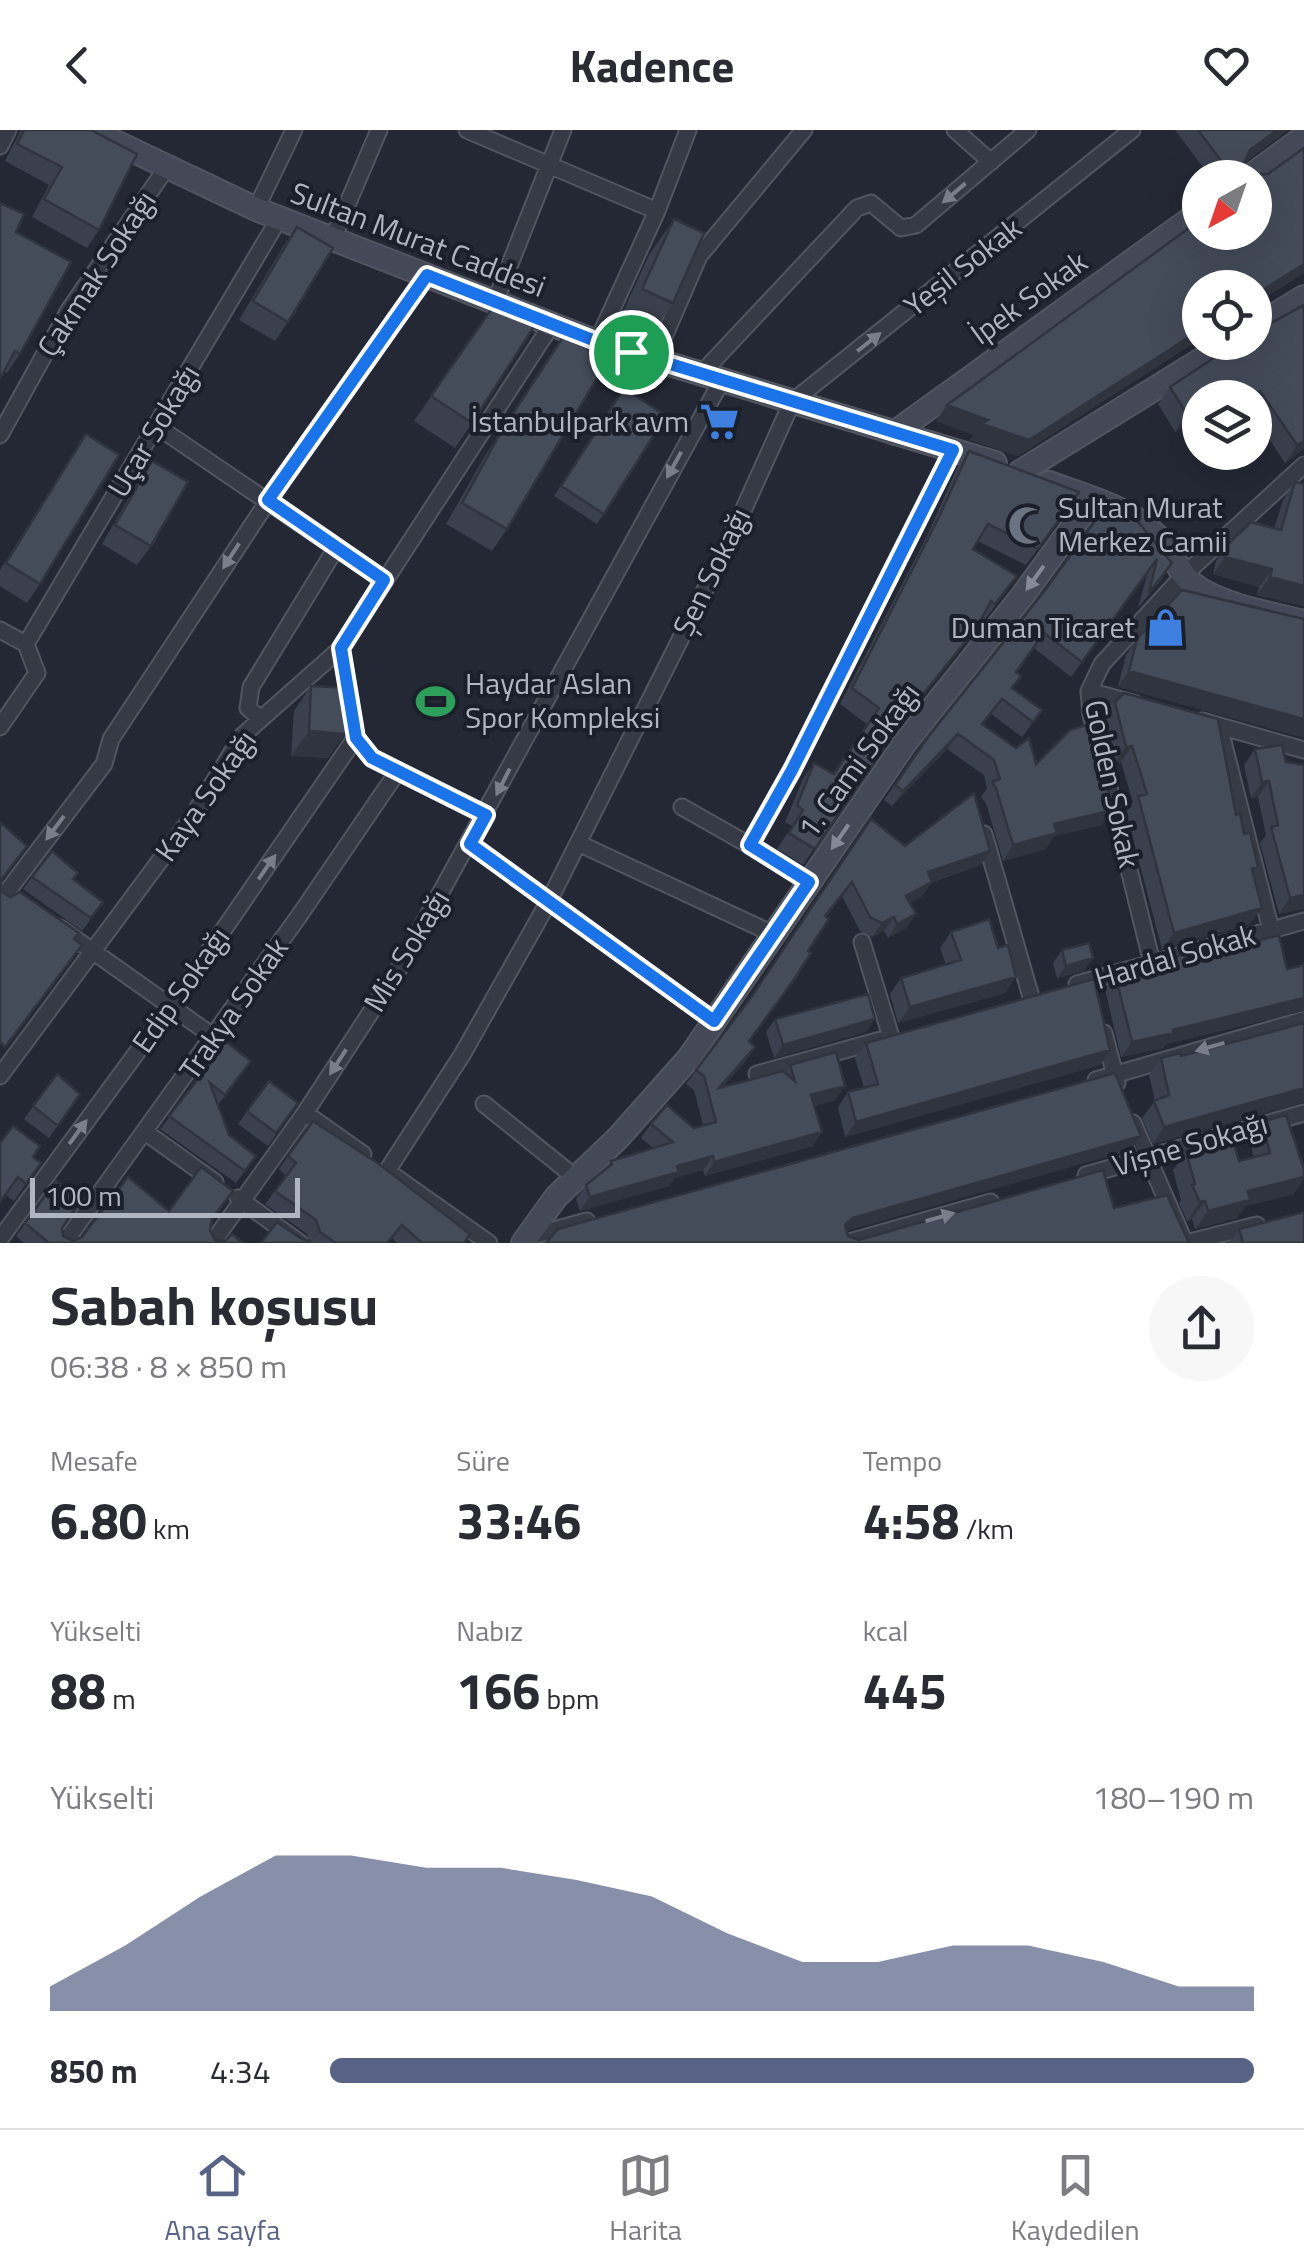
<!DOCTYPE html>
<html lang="tr">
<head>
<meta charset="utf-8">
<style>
	body { margin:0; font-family:"Titillium Web",sans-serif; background:#f7f7f7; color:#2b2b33; height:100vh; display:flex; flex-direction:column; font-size:38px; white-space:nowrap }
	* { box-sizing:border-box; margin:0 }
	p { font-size:32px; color:#7c7c81 }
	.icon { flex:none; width:55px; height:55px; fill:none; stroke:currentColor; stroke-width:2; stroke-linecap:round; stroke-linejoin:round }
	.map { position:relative; height:1113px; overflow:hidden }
	.drawer { display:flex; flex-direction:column; background:#fff; flex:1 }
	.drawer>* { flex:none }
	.needle { width:65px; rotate:220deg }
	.controls { position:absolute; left:1182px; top:30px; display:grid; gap:20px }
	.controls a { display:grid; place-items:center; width:90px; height:90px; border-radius:50%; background:#fff; box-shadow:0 10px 40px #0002; font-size:50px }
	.scale { position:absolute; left:30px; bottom:25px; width:270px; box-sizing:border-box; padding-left:10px; border:5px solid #b0b5c2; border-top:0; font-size:28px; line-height:35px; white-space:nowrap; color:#b0b5c2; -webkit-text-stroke:8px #1b1f2a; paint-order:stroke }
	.pin { position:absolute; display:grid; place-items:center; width:85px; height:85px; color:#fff; margin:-42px; border:5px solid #fff; border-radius:50%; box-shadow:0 2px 10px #0007 }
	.round { display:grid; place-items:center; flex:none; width:105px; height:105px; border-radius:52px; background:#f7f7f7 }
	.head { display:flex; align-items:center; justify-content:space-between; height:170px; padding:0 50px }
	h1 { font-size:55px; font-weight:700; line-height:75px }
	.stats { display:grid; grid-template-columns:repeat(3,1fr); gap:15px; height:170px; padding:10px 50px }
	.stats div { display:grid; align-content:center }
	.stats b { font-size:50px; font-weight:700 }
	.stats small { font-size:28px; font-weight:400 }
	.stats p { font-size:28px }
	.chart { height:280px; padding:20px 50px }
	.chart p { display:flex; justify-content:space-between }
	.chart svg { width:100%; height:180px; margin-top:10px; fill:#576285; opacity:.7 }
	ul { padding:0 50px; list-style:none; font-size:32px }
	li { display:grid; grid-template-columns:160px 120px 1fr; align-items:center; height:75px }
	li i { height:25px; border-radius:12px; background:#576285 }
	header { display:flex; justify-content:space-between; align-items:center; height:130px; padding:0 50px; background:#fff; font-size:45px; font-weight:700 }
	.dock { display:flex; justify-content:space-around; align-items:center; height:140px; border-top:2px solid #e1e1e2; background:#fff; font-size:28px; color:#7c7c81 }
	.dock a { display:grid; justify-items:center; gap:5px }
	.dock .current { color:#576285 }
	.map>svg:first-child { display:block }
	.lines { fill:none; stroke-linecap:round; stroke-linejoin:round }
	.street-casing { stroke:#505560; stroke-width:19 }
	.secondary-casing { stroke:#505560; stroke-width:26 }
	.street { stroke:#363a45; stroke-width:15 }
	.secondary { stroke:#444958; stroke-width:22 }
	.wall { fill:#3a404d }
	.shaded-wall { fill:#30343e }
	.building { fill:#444b59; stroke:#30343e; stroke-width:2.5 }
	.oneway { fill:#797e8a }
	.oneway2 { fill:#858a98 }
	.route-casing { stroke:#fff; stroke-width:20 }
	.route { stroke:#1a73e8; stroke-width:12 }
	.labels { text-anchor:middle; stroke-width:8; stroke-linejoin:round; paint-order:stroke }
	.street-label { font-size:30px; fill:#b0b5c2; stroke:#1b1f2a }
	.poi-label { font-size:30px; fill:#b0b5c2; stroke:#1b1f2a; text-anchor:end }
</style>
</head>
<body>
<header><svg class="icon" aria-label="back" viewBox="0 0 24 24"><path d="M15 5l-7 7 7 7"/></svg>Kadence<svg class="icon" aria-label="heart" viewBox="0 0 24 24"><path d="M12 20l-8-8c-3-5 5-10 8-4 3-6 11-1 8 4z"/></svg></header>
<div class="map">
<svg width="1304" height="1113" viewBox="0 0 1304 1113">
	<rect width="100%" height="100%" fill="#232834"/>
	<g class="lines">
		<defs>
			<path id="street" d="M467,0L657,81
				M955,0L991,32
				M0,16L8,0
				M256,79L294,0
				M333,108L379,0
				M495,172L563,0
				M597,212L657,81L688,0
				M654,230L699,126L804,0
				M701,244L857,78L871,73L901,98L916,95L1028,0
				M158,297L383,450
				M0,305L69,180L167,37
				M0,500L26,514L37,543L0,597
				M26,514L280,87
				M341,518L356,607L372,629L486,685
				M1089,561L1136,574
				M261,589L248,578L251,557L336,418
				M1202,591L1304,620
				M1219,596L1271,800
				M682,677L749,715L792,640L953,321
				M984,704L1031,867
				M470,713L714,891
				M578,713L773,804
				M749,715L809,752
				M0,771L104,634L111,609L268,371L427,145
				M60,798L214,907
				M862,812L891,907
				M1152,833L1091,585L1089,561L1102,534L1183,446L1304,335
				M1077,854L1304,791
				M1104,903L1117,953
				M757,944L881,910
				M0,946L193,686L242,606L341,518L552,194
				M1096,950L1304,890
				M484,974L576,1048
				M305,983L363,1024
				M1133,993L1185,1113
				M145,1002L215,1052
				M387,1041L462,925L549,771L728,414L792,272L1132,0
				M390,1043L489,1113
				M1086,1045L1304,983
				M238,1068L300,1113
				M528,1107L587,1091
				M0,1109L171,876L356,607
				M64,1113L299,786L398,641
				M212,1113L305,983L397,842L722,250
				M846,1113L991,1072
				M1186,1113L1257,1095"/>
			<path id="secondary" d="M90,0L256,79L597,212L995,333
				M1248,48L1304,7
				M1255,197L1304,167
				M894,303L1200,82
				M1020,342L1230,212
				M1049,353C1090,368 1134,378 1163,413C1177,430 1181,449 1201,460C1232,478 1269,483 1304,492
				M523,1113L556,1067L618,1008L689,928L905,613L1023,465L1093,369"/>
		</defs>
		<use href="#street" class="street-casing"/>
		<use href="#secondary" class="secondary-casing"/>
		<use href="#street" class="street"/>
		<use href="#secondary" class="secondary"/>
	</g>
	<path class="wall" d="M21,0H91L99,100L87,118L32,87L49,55L5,31Z
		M1175,0H1288L1244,33L1252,45L1268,44L1304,18V143L1255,174L1200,158V209L1018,326L970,310L974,305L936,291L947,275L1200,102L1255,48H1211Z
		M674,89L673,173L647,209L617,195L649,125Z
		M297,97L288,192L275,211L239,190L284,115Z
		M16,102L20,224L7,243L4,241Z
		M497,171L472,293L455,318L414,291Z
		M1304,175V319L1285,333L1255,288V268H1200V286L1175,302L1158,274L1170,257Z
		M563,207L507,399L492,421L446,394L486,324Z
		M624,258L666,286L597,394L554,366Z
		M86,304L40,454L27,473L0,456V440Z
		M969,321L1079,362L1026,435L978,411L973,419L1006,462L984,490L982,488L965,513L894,602L803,735L777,719L792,696L785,692L803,649L814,633L834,644L868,595L840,574L928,404L957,338Z
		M152,331L151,416L137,435L102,414L139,350Z
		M1295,352L1304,354V476L1257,465L1259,457L1213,444L1216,431L1228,414L1274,399L1283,370Z
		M1139,393L1172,433L1162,449L1138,478L1147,445L1071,547L1034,518L1016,542L1012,558L1042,580L1022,607L991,584L983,595L1036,634L1100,627L1102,695L1054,706L1046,719L1003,731L986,673L981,667L987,658L984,645L947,619L892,676L884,670L928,607Z
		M1304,489L1118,557L1126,525L1137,509Z
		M311,556L328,628L291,626L294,581Z
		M1115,572L1236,685L1253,744L1250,794L1162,819L1126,682L1133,672L1121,632L1114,633L1103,588Z
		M1255,619L1286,632L1304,635V779L1279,784L1260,713L1266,705L1258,667L1251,668L1244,635Z
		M871,689L905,716L981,735L932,752L922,766L910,773L906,798L888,808L884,801L872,807L860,801L842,766L826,787L749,912L746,931L722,957L785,943L790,935L845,956L835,970L814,976L813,1016L705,1046L703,1040L675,1048L669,1056L580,1081L576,1069L586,1055L605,1040L611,1031L653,1018L641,1008L651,994L694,998L703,995L694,960L686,954L749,870Z
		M32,747L73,749L103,773L82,801L23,759Z
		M951,802L998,818L1016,847L1005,863L898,893L890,864L901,848L946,835L940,818Z
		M1241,815L1287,839L1304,835V881L1166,914L1163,918L1121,927L1105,859L1115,844Z
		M1062,820L1093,828L1084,841L1057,848L1053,833Z
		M775,889L866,902L774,928L766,902Z
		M225,911L251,931L218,975L229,1005L256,1026L236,1053L160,999L205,942L203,940Z
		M866,913L1110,920L1100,935L845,1007L838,977L848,962L864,958L855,928Z
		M1181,926L1304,972L1153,1014L1142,988L1155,971L1149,945L1161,928Z
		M57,944L80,964L49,1008L24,989Z
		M269,951L298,973L268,1016L238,994Z
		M313,991L464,1113H397L392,1108L388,1113H310L302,1109L309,1111L307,1104L265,1074L286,1046L279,1039Z
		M1262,992L1294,1064L1245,1076L1237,1088L1195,1099L1192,1089L1187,1091L1179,1073L1181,1070L1173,1040L1186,1022L1239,1031L1254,1028L1250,1010Z
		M33,1027L41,1033L14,1071L6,1065Z
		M56,1051L63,1106L73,1111L169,1081L212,1090L210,1100L215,1110L243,1113H24L16,1106Z
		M1239,1099L1304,1113H1229Z"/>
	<path class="shaded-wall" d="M1277,0H1288L1239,36L1250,20Z
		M1304,134V143L1255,174V165Z
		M1200,200V209L1018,326L970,310L974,305L936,291L947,275L988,290Z
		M1200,276V286L1175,302L1187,284Z
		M1304,311V319L1285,333L1297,315Z
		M1225,427L1272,439L1259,457L1213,444Z
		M1270,447L1304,456V476L1257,465Z
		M977,497L965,513L893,604L904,588Z
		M1129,541L1304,589V608L1118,557Z
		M309,601L345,604L328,628L291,626Z
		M958,604L947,619L892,676L903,661Z
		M1132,616L1121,632L1114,633L1126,617Z
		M1269,651L1258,667L1251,668L1262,652Z
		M1113,680L1102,695L1054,706L1046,719L1003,731L1013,715L1054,694Z
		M990,721L981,735L918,756L928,742Z
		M932,752L922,766L896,780L906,766Z
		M1304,765V779L1279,784L1290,768Z
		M1262,778L1250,794L1162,819L1174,803Z
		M916,784L906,798L888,808L897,794Z
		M894,787L884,801L872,807L882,793Z
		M1093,828L1084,841L1057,848L1066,836Z
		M1016,847L1005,863L898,893L910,877Z
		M1304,868V881L1166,914L1163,918L1121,927L1132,912L1173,900Z
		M875,889L866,902L774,928L783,915Z
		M755,917L746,931L709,972L719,958Z
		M1110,920L1100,935L845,1007L856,992Z
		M845,956L835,970L801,979L811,965Z
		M1304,958V972L1153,1014L1164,997Z
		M822,1002L813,1016L705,1046L714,1032Z
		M1141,1006L1131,1020L843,1102L845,1095L853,1088Z
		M713,1026L703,1040L675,1048L669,1056L580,1081L590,1067L677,1036Z
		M1304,1047V1049L1294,1064L1245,1076L1237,1088L1195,1099L1208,1081L1248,1061Z
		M1205,1071L1192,1089L1187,1091L1200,1072Z"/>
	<path class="building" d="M24,0H91L137,24L99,100L44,69L62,37L17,14Z
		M1198,0H1277L1250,20L1244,33L1252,45L1268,44L1304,18V134L1255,165V158H1200V200L1029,310L982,294L988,290L947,275L1200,90V102H1255V48H1234Z
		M0,73L24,84L16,102L71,132L20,224L15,221L0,249Z
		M674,89L704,103L673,173L642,159Z
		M297,97L333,118L288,192L253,171Z
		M497,171L537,192L472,293L431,266Z
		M1304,175V311L1297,315L1260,261L1250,268H1228L1224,261L1213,268H1200V276L1187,284L1170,257L1238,212H1255V202Z
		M563,207L609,228L507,399L462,373L501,302Z
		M624,258L666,286L604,384L561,356Z
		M86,304L119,325L40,454L6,433Z
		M969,321L1079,362L1038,419L988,394L973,419L1017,446L995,474L991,471L977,497L904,588L815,719L789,703L803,680L797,675L814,633L834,644L879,578L852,558L939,387Z
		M152,331L188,352L151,416L115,395Z
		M1295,352L1304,354V456L1270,447L1272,439L1225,427L1228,414L1251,392L1281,400Z
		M1108,373L1139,393L1172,433L1149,463L1157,429L1082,532L1044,503L1016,542L1021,546L1012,558L1042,580L1033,592L1002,569L982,594L1016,618L1029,608L1036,634L1070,600L1096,592L1103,622L1099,623L1113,680L1054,694L1057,703L1013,715L996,658L992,652L1000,649L994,630L958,604L903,661L895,655L928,607L1046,459Z
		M1182,460L1304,489V589L1129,541L1137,509Z
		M311,556L352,558L350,596L345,604L309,601Z
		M1124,563L1218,589L1236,685L1240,683L1244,704L1250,702L1258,737L1252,739L1262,778L1174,803L1138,666L1147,664L1132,616L1126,617L1115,572Z
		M1282,615L1286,632L1304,635V765L1290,768L1271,697L1278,695L1269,651L1262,652L1255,619Z
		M974,663L990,721L928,742L932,752L906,766L916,784L897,794L894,787L882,793L870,787L852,752L825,786L829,789L808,821L811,823L793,851L749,911L755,917L719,958L783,941L795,951L790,935L836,922L845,956L811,965L822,1002L714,1032L713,1026L677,1036L679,1042L590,1067L586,1055L612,1034L611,1031L673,1012L651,994L667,975L694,998L716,992L704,946L696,940L752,866L871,689L905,716Z
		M0,692L27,716L1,750V761L10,767L20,762L79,803L74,809L82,815L5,917L0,912Z
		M52,721L78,743L73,749L103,772L91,788L32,747Z
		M989,789L998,818L1008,815L1016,847L910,877L901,848L961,830L951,802Z
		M1279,805L1287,839L1304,835V868L1173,900L1174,903L1132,912L1115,844L1239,809L1241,815Z
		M1089,813L1093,828L1066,836L1062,820Z
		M1094,849L1110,920L856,992L848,962L878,954L866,913Z
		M868,864L875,889L783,915L775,889Z
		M1304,893V958L1164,997L1154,971L1169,965L1161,928L1180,923L1181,926Z
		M225,911L251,931L225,965L210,953L229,1005L256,1026L245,1041L169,986L214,929L212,928Z
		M1115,943L1141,1006L853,1088L845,1095L848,1106L859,1110L1103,1040L1114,1078L1167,1065L1189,1113H546L558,1099Z
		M57,944L80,964L58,996L33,976Z
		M269,951L298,973L276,1003L247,981Z
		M1286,985L1304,1039V1047L1248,1061L1250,1070L1208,1081L1205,1071L1200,1072L1192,1055L1195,1054L1186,1022L1232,1008L1239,1031L1270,1023L1262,992Z
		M313,991L379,1034L470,1104L464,1113H422L402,1095L387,1113H336L320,1102L316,1090L275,1061L296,1033L288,1026Z
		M13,996L40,1016L33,1027L41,1033L26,1054L18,1047L0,1072V1013Z
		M201,1037L233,1061L212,1089L210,1100L215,1110L225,1111L232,1104L243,1113H49L25,1093L56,1051L81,1069L62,1098L63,1106L73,1111L82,1107L128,1047L169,1081Z
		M1304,1082V1113H1243L1239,1099Z
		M277,1092L302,1109L310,1111L309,1113H261Z"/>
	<defs><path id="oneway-solid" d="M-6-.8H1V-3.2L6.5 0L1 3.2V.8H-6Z" transform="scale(2.5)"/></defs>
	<g class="oneway">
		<use href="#oneway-solid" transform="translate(954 63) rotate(140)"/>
		<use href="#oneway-solid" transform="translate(869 212) rotate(-38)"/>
		<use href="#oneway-solid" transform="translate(674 335) rotate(119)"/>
		<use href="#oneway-solid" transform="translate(231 426) rotate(123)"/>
		<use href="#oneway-solid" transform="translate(503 652) rotate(117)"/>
		<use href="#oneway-solid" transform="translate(55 698) rotate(127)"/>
		<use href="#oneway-solid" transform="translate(267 737) rotate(-55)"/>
		<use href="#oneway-solid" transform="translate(1210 917) rotate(164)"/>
		<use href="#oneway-solid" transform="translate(338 932) rotate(123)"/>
		<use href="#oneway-solid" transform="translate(78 1002) rotate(-54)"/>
		<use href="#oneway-solid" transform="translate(940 1087) rotate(-16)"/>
	</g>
	<g class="oneway2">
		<use href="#oneway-solid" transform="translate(1035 448) rotate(126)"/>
		<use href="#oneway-solid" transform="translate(840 707) rotate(125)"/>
	</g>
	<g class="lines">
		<defs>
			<path id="route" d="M427,145L598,212L953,320L792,640L750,715L809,752L714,891L470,714L486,685L372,628L356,608L341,518L384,450L268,370Z"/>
		</defs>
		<use href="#route" class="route-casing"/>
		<use href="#route" class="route"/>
	</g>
	<defs>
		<symbol id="supermarket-bare" viewBox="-9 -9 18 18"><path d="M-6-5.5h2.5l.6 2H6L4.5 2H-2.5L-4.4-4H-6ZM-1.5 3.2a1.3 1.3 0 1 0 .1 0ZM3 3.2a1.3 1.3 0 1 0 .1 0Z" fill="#3f7fe0" stroke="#1b1f2a" stroke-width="2.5" paint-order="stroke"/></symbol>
		<symbol id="mosque-bare" viewBox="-9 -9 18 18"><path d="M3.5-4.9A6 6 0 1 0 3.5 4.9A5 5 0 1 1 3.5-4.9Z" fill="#6b7280" stroke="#1b1f2a" stroke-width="2.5" paint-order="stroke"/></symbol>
		<symbol id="shop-bare" viewBox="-9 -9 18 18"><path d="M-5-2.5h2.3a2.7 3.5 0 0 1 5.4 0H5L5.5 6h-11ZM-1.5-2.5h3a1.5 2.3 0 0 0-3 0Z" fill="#3f7fe0" stroke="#1b1f2a" stroke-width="2.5" paint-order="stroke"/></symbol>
		<symbol id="stadium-bare" viewBox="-9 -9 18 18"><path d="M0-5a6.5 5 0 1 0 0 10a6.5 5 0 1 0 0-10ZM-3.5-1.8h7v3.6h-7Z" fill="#2e9e5b" stroke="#1b1f2a" stroke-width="2.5" paint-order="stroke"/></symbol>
	</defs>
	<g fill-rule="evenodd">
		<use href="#supermarket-bare" x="692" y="264" width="55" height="55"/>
		<use href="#mosque-bare" x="1000" y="368" width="55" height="55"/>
		<use href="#shop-bare" x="1138" y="470" width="55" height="55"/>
		<use href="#stadium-bare" x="408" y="544" width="55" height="55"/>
	</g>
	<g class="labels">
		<g class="street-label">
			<text transform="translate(418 110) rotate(21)" y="10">Sultan Murat Caddesi</text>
			<text transform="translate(963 137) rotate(-38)" y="10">Yeşil Sokak</text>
			<text transform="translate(97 144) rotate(-57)" y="10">Çakmak Sokağı</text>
			<text transform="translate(1029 168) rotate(-36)" y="10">İpek Sokak</text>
			<text transform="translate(154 301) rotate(-59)" y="10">Uçar Sokağı</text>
			<text transform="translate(712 442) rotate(-64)" y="10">Şen Sokağı</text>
			<text transform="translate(859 631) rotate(-54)" y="10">1. Cami Sokağı</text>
			<text transform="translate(1112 654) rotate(78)" y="10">Golden Sokak</text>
			<text transform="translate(206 666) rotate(-55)" y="10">Kaya Sokağı</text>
			<text transform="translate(407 821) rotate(-59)" y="10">Mis Sokağı</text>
			<text transform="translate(1175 827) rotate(-16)" y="10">Hardal Sokak</text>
			<text transform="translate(181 860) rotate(-55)" y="10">Edip Sokağı</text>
			<text transform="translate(234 879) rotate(-55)" y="10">Trakya Sokak</text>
			<text transform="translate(1190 1015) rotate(-16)" y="10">Vişne Sokağı</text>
		</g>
		<g class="poi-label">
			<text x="689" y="302">İstanbulpark avm</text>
			<text x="1058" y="388" text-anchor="start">Sultan Murat<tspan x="1058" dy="34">Merkez Camii</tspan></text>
			<text x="1135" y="508">Duman Ticaret</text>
			<text x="465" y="564" text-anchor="start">Haydar Aslan<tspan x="465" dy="34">Spor Kompleksi</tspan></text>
		</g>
	</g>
</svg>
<div class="controls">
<a><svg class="needle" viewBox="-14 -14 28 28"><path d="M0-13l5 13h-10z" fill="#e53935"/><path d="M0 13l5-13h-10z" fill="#7c7c81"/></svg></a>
<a><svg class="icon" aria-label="locate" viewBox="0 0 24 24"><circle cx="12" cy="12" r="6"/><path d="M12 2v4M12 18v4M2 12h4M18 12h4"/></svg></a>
<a><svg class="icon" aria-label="layers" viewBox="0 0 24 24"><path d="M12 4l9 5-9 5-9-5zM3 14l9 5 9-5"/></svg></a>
</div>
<div class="scale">100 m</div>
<div class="pin" style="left:631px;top:222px;background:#1e9e55"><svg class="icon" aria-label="arrive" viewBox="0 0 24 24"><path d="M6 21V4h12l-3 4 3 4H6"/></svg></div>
</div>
<section class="drawer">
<div class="head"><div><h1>Sabah koşusu</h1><p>06:38 · 8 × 850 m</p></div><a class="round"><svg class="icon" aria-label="share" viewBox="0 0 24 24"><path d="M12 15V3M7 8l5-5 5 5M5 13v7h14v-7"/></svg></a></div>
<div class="stats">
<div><p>Mesafe</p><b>6.80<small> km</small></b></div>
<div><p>Süre</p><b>33:46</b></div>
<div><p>Tempo</p><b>4:58<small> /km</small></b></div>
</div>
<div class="stats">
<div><p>Yükselti</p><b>88<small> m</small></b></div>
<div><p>Nabız</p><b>166<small> bpm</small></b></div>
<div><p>kcal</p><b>445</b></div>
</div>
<div class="chart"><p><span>Yükselti</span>180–190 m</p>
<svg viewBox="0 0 160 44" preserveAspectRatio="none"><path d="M0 44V38L10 28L20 16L30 6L40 6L50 9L60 9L70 12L80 16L90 25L100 32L110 32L120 28L130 28L140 32L150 38L160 38V44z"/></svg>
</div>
<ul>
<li><b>850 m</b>4:34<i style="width:100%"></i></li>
</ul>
</section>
<nav class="dock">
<a class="current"><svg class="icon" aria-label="home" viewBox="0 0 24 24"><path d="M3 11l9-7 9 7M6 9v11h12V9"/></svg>Ana sayfa</a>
<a><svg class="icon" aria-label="map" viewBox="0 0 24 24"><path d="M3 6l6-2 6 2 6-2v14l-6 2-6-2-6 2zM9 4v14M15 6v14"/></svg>Harita</a>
<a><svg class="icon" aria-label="saved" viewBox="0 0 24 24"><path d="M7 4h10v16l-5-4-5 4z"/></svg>Kaydedilen</a>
</nav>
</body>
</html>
